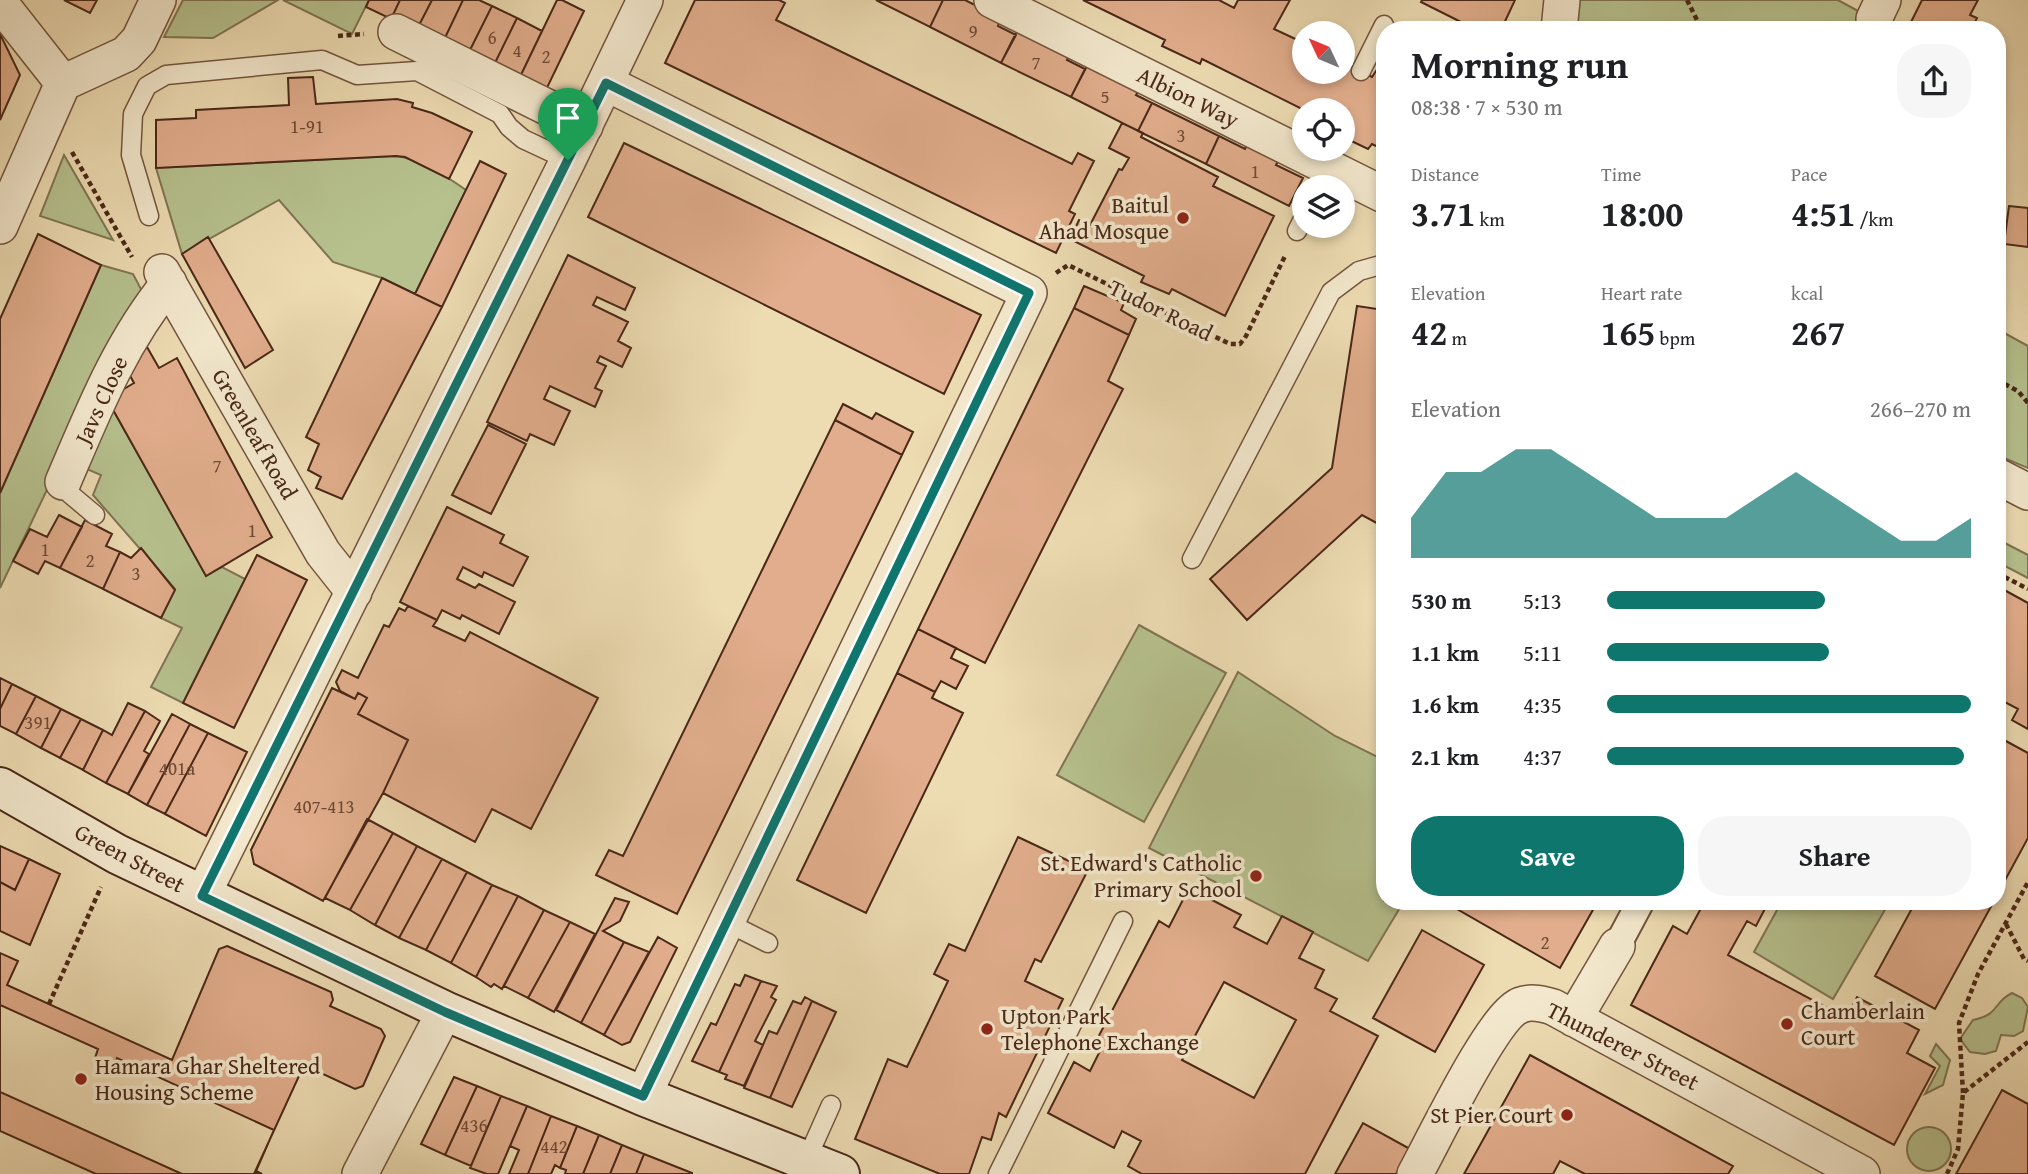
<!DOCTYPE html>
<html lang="en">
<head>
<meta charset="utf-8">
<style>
	body { margin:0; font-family:"Gentium Book Plus",serif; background:#f6f6f6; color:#202124; height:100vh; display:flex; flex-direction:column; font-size:26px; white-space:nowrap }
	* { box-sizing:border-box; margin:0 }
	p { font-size:23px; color:#757577 }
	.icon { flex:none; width:38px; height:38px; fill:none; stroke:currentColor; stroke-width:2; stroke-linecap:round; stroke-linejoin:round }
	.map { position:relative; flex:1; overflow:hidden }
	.sheet { position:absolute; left:1376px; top:21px; width:630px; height:889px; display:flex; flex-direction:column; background:#fff; border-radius:28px; box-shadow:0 4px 10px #0003 }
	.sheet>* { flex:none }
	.needle { width:46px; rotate:314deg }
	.fabs { position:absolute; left:1292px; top:21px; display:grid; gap:14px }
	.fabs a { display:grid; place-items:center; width:63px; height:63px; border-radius:50%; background:#fff; box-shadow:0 4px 10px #0003; font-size:35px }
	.pin { position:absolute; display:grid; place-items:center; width:60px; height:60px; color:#fff; margin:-72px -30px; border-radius:50% 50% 50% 0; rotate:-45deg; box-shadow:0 0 7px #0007 }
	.pin .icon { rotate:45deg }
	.round { display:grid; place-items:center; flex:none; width:74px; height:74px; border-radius:28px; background:#f6f6f6 }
	.summary { display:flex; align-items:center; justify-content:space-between; height:119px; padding:0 35px }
	h1 { font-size:38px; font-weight:800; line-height:52px }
	.figures { display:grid; grid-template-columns:repeat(3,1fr); gap:10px; height:119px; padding:7px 35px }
	.figures div { display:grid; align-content:center }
	.figures b { font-size:35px; font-weight:800 }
	.figures small { font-size:19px; font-weight:400 }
	.figures p { font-size:19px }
	.chart { height:196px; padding:14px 35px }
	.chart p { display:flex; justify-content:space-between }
	.chart svg { width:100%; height:126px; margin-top:7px; fill:#0f766e; opacity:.7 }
	.action { display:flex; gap:14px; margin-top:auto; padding:14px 35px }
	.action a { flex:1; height:80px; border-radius:28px; background:#0f766e; color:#fff; font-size:28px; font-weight:800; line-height:80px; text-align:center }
	.action a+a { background:#f6f6f6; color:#202124 }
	ul { padding:0 35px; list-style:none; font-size:23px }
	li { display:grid; grid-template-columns:112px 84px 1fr; align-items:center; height:52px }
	li i { height:18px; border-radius:9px; background:#0f766e }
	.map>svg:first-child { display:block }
	.green { fill:#b6c18e; stroke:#807453; stroke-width:2 }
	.building { fill:#e1ad8c; stroke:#4a2818; stroke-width:2; fill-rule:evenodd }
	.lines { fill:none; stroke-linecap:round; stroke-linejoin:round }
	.service-casing { stroke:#73553e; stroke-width:21 }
	.pedestrian-casing { stroke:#73553e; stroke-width:30 }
	.minor-casing { stroke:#73553e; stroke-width:38 }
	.secondary-casing { stroke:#4a2818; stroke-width:42 }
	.path { stroke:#4a2818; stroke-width:4.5; stroke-dasharray:5 3.5; stroke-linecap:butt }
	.service { stroke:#f3e8cd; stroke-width:18 }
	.pedestrian { stroke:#f3e8cd; stroke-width:26 }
	.minor { stroke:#f3e8cd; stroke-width:35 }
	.secondary { stroke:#f3e8cd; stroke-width:38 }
	.route-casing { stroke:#fff; stroke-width:14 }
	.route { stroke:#0f766e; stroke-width:9 }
	.poi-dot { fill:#8f2418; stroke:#f3e8cd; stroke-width:2.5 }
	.labels { text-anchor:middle; stroke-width:7; stroke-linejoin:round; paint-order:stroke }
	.number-label { font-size:19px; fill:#704935 }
	.street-label { font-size:23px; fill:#4a2818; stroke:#f3e8cd }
	.poi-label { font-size:23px; fill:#4a2818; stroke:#f3e8cd; text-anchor:end }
</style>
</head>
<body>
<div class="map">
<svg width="2028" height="1174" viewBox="0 0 2028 1174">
	<rect width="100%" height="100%" fill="#eddbb2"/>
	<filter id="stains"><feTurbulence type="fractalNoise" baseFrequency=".00286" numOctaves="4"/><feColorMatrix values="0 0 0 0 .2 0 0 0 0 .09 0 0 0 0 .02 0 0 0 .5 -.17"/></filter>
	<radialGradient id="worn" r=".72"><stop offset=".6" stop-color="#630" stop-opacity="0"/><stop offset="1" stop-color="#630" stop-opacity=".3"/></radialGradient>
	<path class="green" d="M183,0H278L213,38L164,37Z
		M283,0H369L352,34Z
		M1578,0H1838L1893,30H1574Z
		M64,155L113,240L40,216Z
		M396,156C420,159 446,176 466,190L415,294L382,278L333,262L279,200L182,254L156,168Z
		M101,265L133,274L142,291L0,588V493Z
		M1997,329L2028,346V468L1997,455Z
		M107,399L206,575L222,567L245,579L183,703L151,687L182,628L161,618L175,589L93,495L101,475L82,467Z
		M1997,539L2028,555V578L1997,562Z
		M1139,625L1226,673L1144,822L1057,775Z
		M1238,672L1335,736L1384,760V901H1404L1368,961L1149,848Z
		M1782,901H1890L1833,999L1754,952Z
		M2012,993L2022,998L2028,1007L2023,1031L2014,1036L2001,1035L1996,1051L1985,1054L1970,1052L1960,1039L1973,1020C2001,1014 1991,1004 2012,993Z
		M1936,1044L1950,1060L1943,1085L1925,1094L1940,1066L1930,1056Z
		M1907 1149a22 22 0 1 1 44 0a22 22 0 1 1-44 0Z"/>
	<path class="building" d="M64,0H97L90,13Z
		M369,0H400L391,19L366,7Z
		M400,0H432L416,31L391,19Z
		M432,0H463L442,44L416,31Z
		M463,0H479L492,6L467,56L442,44Z
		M557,0H562L584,11L544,94L518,81Z
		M695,0H779L785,3L776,20L1072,164L1078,153L1094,161L1069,211L1075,214L1056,253L665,63Z
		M876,0H943L930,27Z
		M943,0H965L1001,18L998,26L1016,35L1001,63L930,27Z
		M1083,0H1219L1234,8L1238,0H1290L1274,29L1304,43V72H1342V62L1372,77L1384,59V150L1372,144L1368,149L1345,138L1348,132L1342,129V110H1304L1202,59L1200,64L1162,46L1165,40Z
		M1422,0H1515L1501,30H1462L1465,24L1421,2Z
		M1922,0H1978L1970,15L1977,18L1971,30H1907Z
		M492,6L517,18L492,69L467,56Z
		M517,18L542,31L518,81L492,69Z
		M1019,27L1070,53L1067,60L1085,69L1071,97L1001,63Z
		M0,34L20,75L0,120Z
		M1089,62L1140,88L1136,95L1152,103L1138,131L1071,97Z
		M313,77L316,104L397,99L413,103L412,107L432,113L472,132L449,179L405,157L396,156L156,168V120L196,118V110L289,105L288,78Z
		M1152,103L1219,136L1206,164L1138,131Z
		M1122,123L1143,133L1141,137L1218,177L1213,186L1274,216L1225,316L1172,289L1169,294L1141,282L1144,276L1070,239L1079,220L1090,225L1119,169L1122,170L1129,158L1109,148Z
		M1219,136L1245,149L1249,142L1280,157L1276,165L1303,178L1289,206L1206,164Z
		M624,143L981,315L944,394L588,217Z
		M480,161L506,174L442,307L415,294Z
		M2009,206L2028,208V247L2004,244Z
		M38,234L101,265L0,493V319Z
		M208,237L273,350L245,368L182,254Z
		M568,255L635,288L625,310L597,297L593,305L628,322L618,341L631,348L622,367L600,356L597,362L606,366L595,388L602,391L595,407L550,386L544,399L570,411L554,445L530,434L527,441L487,422Z
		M382,278L442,307L342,499L316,488L321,477L308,470L319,444L306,437Z
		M1084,286L1124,303L1121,310L1136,319L1129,335L1074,308Z
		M1357,306L1384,310V527L1362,515L1247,620L1210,579L1332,468Z
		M1074,308L1129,335L1108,381L1123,389L985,663L918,629Z
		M147,347L159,368L177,358L272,537L206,576L107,399L134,383L123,363Z
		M843,404L872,419L876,413L913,432L902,455L835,420Z
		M835,420L902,455L677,914L596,875L609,850L623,856Z
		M488,425L526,444L491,514L452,495Z
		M447,507L504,535L500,543L528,557L513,586L484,572L482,577L463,567L457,579L475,588L479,584L515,602L499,634L462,615L460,619L442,610L437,620L400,602Z
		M59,515L82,527L60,568L45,561L38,574L13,561L30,529L47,537Z
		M85,520L112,534L106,546L120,552L103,589L60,568Z
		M141,548L175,590L161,618L103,589L120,552L131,558Z
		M257,555L307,580L234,728L183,703Z
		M1997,586L2028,603V729L2012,720L2018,709L1997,698Z
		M408,606L437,620L433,626L465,641L470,632L598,698L531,829L492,809L475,842L383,793L408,740L358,714L367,698L358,693L355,699L340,691L336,682L342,670L358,678L384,625L389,627L399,608L405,611Z
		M918,629L956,648L951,658L968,666L956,689L941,681L935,692L897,673Z
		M897,673L935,692L932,698L963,713L866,913L797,880Z
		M0,678L12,684L0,709Z
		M12,684L36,696L16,734L0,726V709Z
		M332,688L355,699L358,693L367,698L358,714L408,740L383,793L323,901L254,864L251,850Z
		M36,696L61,709L41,748L16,734Z
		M128,703L145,711L106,783L83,770L103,730L112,735Z
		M61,709L81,719L60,758L41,748Z
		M145,711L160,721L144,751L149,754L128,794L106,783Z
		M172,714L190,724L147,805L128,794Z
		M81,719L103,730L83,770L60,758Z
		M190,724L208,733L165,814L147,805Z
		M208,733L247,752L206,836L165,814Z
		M2004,740L2028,753V838L1997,895V753Z
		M367,819L393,833L350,910L325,898Z
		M393,833L417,846L375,925L350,910Z
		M1018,837L1088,870L1041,962L1035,959L1025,981L1063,999L1006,1117L999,1113L991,1140L982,1137L969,1174H940L855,1139L888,1059L907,1067L948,981L934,974L949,944L965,951Z
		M0,846L29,859L15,890L0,882Z
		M417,846L442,859L399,938L375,925Z
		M29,859L60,874L30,945L0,931V882L15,890Z
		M442,859L467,872L426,950L399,938Z
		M467,872L492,885L451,963L426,950Z
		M492,885L518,896L476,977L451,963Z
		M1189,888L1241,915L1234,927L1267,944L1282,916L1313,932L1299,958L1324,970L1315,988L1337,999L1330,1011L1378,1036L1305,1174H1142L1128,1166L1141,1141L1122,1131L1114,1148L1048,1113L1074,1062L1090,1071L1100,1051L1093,1047L1159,921L1169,927ZM1224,982L1296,1020L1254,1098L1182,1060Z
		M518,896L544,910L502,989L494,984L491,987L476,977Z
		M615,898L629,902L620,921L603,931L624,942L581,1023L556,1010Z
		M1443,901H1598L1560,968Z
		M1705,901H1769L1756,926L1747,921L1728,955L1846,1018L1857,997L1919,1030L1907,1053L1935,1068L1894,1145L1631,1005L1673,926L1687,934Z
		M1916,901H1994L1935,1009L1875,976Z
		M544,910L570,922L528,998L504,986Z
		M570,922L595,934L554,1012L528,998Z
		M1422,930L1484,965L1435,1052L1373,1018Z
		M658,937L677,948L630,1042L622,1045L604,1035Z
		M624,942L649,952L604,1035L581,1023Z
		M227,946L331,992L333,1000L330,1006L381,1029L385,1036L363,1086L355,1089L304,1065L254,1174H96L0,1131V953L18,961L7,985L172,1060L219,949Z
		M745,975L761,981L719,1072L692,1061L711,1023L716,1025L735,984L740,986Z
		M761,981L777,986L771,997L776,1000L755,1041L763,1045L744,1086L725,1079L727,1075L719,1072Z
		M805,997L812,1001L770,1098L744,1088L769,1031L777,1034L793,1001L801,1004Z
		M812,1001L836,1012L792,1107L770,1098Z
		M0,1005L98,1049L95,1058L114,1066L117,1058L274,1130L256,1171L262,1174H182L0,1092Z
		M1530,1055L1733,1166L1728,1174H1585L1560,1161L1553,1174H1464Z
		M454,1077L477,1086L445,1155L421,1144Z
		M477,1086L501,1096L471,1166L445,1155Z
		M2002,1090L2028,1104V1174H1956Z
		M501,1096L527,1106L498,1174H487L470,1168Z
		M527,1106L551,1116L528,1174H509L519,1150L510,1146Z
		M551,1116L577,1126L560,1168L555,1165L551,1174H528Z
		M1363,1123L1410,1149L1396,1174H1335Z
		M577,1126L599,1135L583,1174H565L566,1170L560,1168Z
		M599,1135L622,1145L610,1174H583Z
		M622,1145L644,1154L636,1174H610Z
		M644,1154L692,1173V1174H636Z"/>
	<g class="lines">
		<defs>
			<path id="service" d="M1361,71L1384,25
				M1318,187L1329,166L1331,149
				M149,216L131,155L133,114L147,86L166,75L322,60L357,75L417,71L500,114L509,127L523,139L568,160
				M1297,231L1304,217
				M63,482L70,494L95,515
				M1192,559L1331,292L1359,271L1384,264
				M726,922L768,943
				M806,1161L831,1105
				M998,1174L1123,921"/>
			<path id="pedestrian" d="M1617,946L1641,901"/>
			<path id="minor" d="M992,0L1384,195
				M0,3L63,83
				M1874,19L1883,0
				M1559,30L1562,0
				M396,32L585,126
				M606,83L1029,293L643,1096
				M0,226L63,83L126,54L139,40L158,0
				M162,272L323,553L354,592
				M1997,476L2028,492
				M63,482C93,412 120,343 169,283
				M202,896L568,160L645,0
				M1574,1019L1617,946
				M360,1174L445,1011
				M1415,1174C1433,1142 1493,1015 1521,1005C1531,1001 1543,1004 1553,1007L1862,1174"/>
			<path id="secondary" d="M0,787L117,854L445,1011L643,1096L840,1174"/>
		</defs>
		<use href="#service" class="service-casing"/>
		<use href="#pedestrian" class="pedestrian-casing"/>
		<use href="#minor" class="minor-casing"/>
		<use href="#secondary" class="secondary-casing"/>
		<path class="path" d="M1687,0L1702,30
			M338,36L364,34
			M72,152L132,257
			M1056,273L1068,265L1230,344H1240L1246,336L1286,254
			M1997,380L2018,391L2028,403
			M1997,573L2028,589
			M2006,924L2024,959L2028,961
			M49,1004L101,887
			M1963,1093L1959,1023L1978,974L2028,882
			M1947,1174L1958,1149L1963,1093L2028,1042"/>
		<use href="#service" class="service"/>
		<use href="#pedestrian" class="pedestrian"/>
		<use href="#minor" class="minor"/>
		<use href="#secondary" class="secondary"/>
	</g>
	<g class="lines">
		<defs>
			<path id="route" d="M606,83L1029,293L643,1096L445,1012L202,896Z"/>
		</defs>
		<use href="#route" class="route-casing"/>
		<use href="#route" class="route"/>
	</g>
	<g class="poi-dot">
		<circle cx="1183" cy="218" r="7"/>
		<circle cx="1256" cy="876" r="7"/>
		<circle cx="1787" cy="1024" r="7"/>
		<circle cx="987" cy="1029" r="7"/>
		<circle cx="81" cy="1079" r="7"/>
		<circle cx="1567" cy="1115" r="7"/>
	</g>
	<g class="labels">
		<g class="number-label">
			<text x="973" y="38">9</text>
			<text x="492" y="44">6</text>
			<text x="517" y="57">4</text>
			<text x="546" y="63">2</text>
			<text x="1036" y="69">7</text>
			<text x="1105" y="103">5</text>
			<text x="307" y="133">1-91</text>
			<text x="1181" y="142">3</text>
			<text x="1255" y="178">1</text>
			<text x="217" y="472">7</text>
			<text x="252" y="537">1</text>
			<text x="45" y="556">1</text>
			<text x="90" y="567">2</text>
			<text x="136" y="580">3</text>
			<text x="38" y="729">391</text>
			<text x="177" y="775">401a</text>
			<text x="324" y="813">407-413</text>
			<text x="1545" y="949">2</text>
			<text x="474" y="1132">436</text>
			<text x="554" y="1153">442</text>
		</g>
		<g class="street-label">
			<text transform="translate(1188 97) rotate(26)" y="8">Albion Way</text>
			<text transform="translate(1161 310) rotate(26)" y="8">Tudor Road</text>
			<text transform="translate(101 400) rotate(-65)" y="8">Javs Close</text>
			<text transform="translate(255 434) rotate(60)" y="8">Greenleaf Road</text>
			<text transform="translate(130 858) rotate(28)" y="8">Green Street</text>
			<text transform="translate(1623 1046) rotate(27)" y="8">Thunderer Street</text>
		</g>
		<g class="poi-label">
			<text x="1169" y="213">Baitul<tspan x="1169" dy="26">Ahad Mosque</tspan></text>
			<text x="1242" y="871">St. Edward's Catholic<tspan x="1242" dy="26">Primary School</tspan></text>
			<text x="1801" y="1019" text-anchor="start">Chamberlain<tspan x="1801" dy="26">Court</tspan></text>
			<text x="1001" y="1024" text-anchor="start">Upton Park<tspan x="1001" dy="26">Telephone Exchange</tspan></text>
			<text x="95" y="1074" text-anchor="start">Hamara Ghar Sheltered<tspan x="95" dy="26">Housing Scheme</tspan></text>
			<text x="1553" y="1123">St Pier Court</text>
		</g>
	</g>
	<rect width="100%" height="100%" filter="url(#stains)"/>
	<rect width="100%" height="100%" fill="url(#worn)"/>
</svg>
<div class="fabs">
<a><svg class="needle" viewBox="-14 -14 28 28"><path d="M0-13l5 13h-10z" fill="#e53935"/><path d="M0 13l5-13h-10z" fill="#757577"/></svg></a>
<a><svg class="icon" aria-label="locate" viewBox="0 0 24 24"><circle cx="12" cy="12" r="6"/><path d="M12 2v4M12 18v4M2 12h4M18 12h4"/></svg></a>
<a><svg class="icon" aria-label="layers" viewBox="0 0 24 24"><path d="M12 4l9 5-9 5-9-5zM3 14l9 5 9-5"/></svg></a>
</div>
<div class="pin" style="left:568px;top:160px;background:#1e9e55"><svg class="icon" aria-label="arrive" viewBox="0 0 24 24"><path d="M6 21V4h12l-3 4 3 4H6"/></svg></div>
<section class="sheet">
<div class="summary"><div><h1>Morning run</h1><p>08:38 · 7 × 530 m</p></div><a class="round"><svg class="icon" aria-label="share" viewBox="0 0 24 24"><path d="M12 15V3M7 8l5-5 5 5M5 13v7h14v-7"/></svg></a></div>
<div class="figures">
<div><p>Distance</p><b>3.71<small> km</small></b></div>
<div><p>Time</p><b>18:00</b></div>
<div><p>Pace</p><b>4:51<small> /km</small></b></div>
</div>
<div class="figures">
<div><p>Elevation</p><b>42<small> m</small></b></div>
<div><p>Heart rate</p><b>165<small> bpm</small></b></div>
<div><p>kcal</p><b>267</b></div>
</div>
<div class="chart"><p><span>Elevation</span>266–270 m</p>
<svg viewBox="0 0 160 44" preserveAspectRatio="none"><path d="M0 44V30L10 14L20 14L30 6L40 6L50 14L60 22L70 30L80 30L90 30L100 22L110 14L120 22L130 30L140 38L150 38L160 30V44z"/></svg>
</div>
<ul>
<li><b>530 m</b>5:13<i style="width:60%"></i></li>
<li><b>1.1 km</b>5:11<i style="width:61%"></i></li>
<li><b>1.6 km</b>4:35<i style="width:100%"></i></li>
<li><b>2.1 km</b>4:37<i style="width:98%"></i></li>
</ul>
<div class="action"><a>Save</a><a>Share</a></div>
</section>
</div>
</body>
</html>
